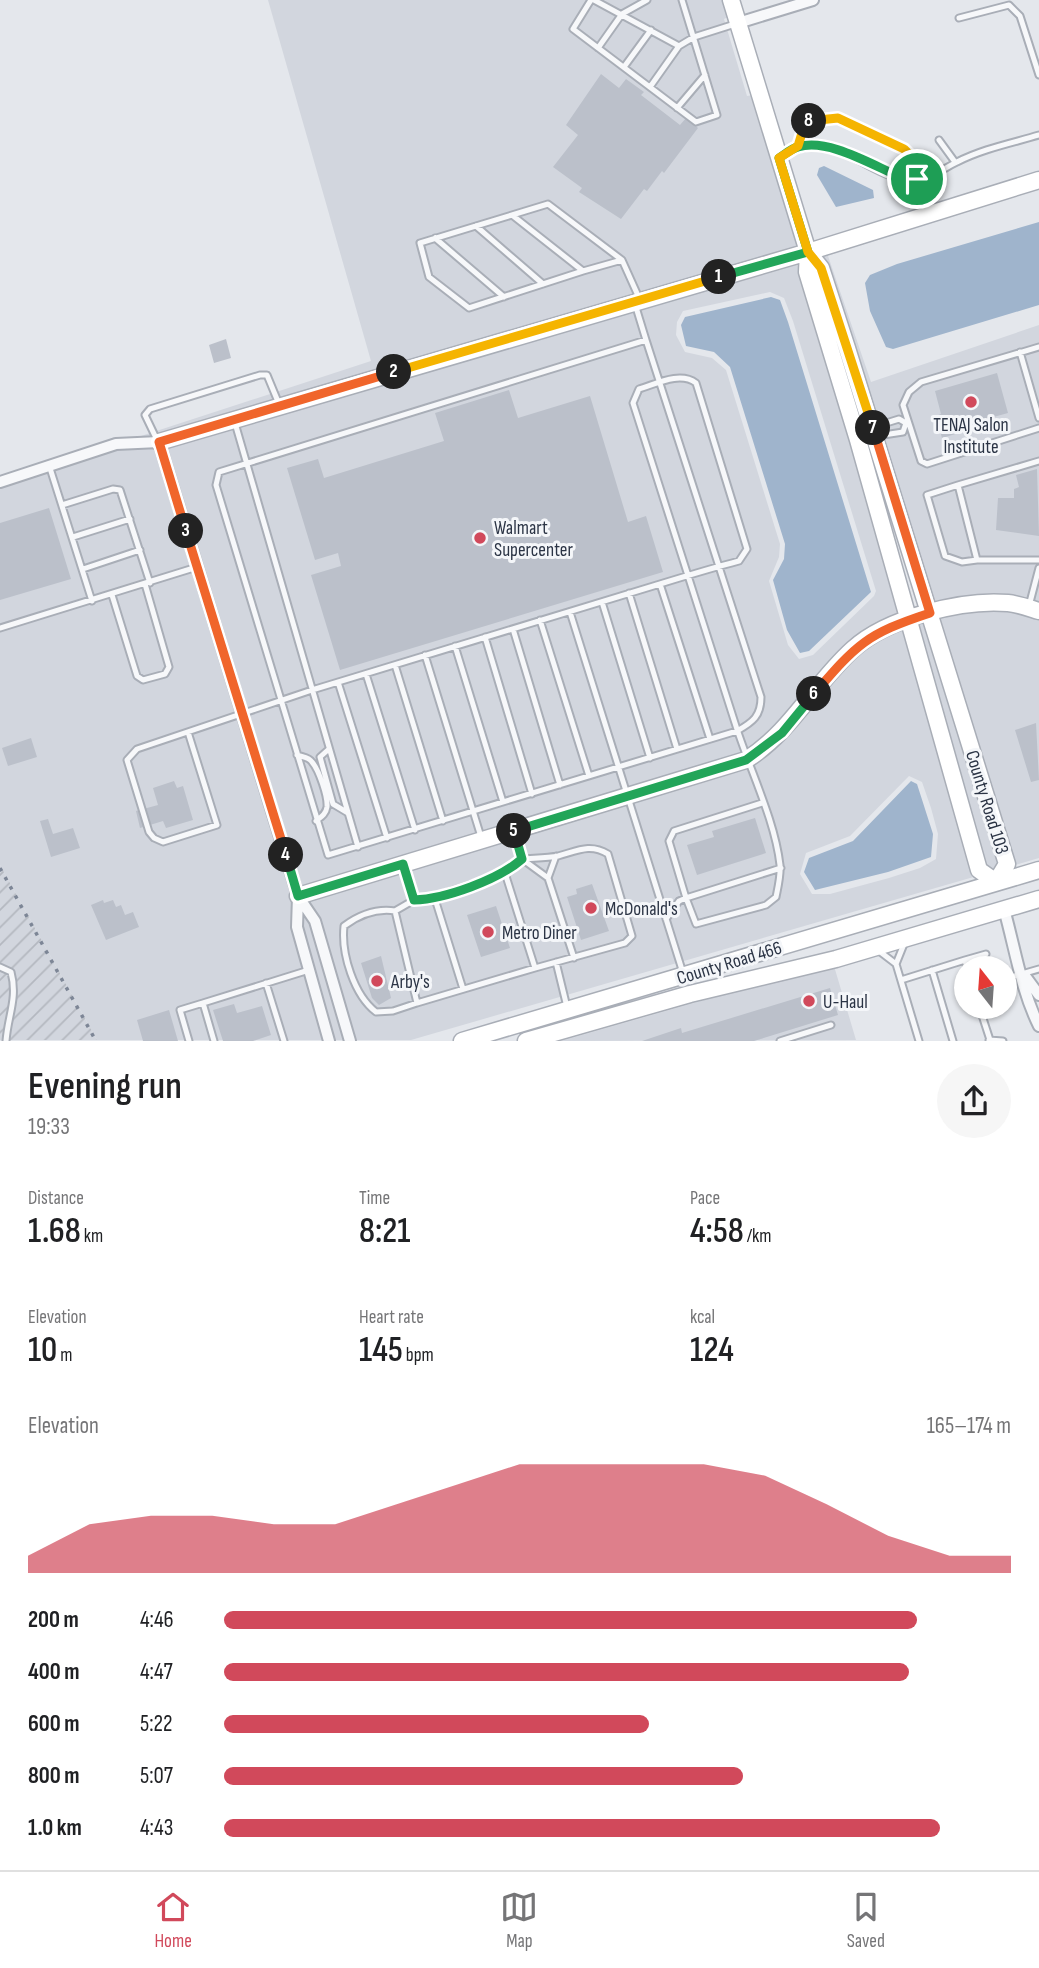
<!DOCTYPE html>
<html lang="en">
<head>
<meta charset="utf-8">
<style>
	body { margin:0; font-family:"Sofia Sans Condensed",sans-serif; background:#f6f6f6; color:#202124; height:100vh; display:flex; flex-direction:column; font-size:26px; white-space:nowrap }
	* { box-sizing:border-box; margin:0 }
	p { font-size:23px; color:#757577 }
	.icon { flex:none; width:38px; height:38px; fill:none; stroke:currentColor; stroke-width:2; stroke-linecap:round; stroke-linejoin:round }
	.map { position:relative; height:1041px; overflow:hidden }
	.drawer { display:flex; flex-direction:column; background:#fff; flex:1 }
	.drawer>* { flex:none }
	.needle { width:46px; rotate:343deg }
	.buttons { position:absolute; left:954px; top:956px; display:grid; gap:14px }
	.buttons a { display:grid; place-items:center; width:63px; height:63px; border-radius:50%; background:#fff; box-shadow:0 2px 5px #0004; font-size:35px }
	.pin { position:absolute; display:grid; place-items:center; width:60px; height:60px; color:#fff; margin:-30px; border:4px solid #fff; border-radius:50%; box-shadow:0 2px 7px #0007 }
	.km { position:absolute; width:35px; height:35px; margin:-18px; border-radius:50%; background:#222; color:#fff; font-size:19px; line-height:35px; text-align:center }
	.round { display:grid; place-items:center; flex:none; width:74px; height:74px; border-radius:37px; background:#f6f6f6 }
	.head { display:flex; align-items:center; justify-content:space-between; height:119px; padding:0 28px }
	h1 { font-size:38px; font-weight:600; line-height:52px }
	.stats { display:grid; grid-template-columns:repeat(3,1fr); gap:10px; height:119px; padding:7px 28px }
	.stats div { display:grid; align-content:center }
	.stats b { font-size:35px; font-weight:600 }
	.stats small { font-size:19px; font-weight:400 }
	.stats p { font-size:19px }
	.chart { height:196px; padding:14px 28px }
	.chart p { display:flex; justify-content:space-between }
	.chart svg { width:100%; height:126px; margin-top:7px; fill:#d1495b; opacity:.7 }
	ul { padding:0 28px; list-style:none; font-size:23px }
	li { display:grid; grid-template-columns:112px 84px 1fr; align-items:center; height:52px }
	li i { height:18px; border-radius:9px; background:#d1495b }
	.tabs { display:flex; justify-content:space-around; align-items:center; height:98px; border-top:2px solid #e0e0e0; background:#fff; font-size:19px; color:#757577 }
	.tabs a { display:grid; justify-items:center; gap:4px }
	.tabs .selected { color:#d1495b }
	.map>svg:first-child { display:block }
	.built { fill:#d2d6de; fill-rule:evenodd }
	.industrial { fill:url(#industrial-furrows) }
	.water { fill:#9fb4cc }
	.building { fill:#bbc0ca }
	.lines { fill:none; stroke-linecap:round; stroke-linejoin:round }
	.lane-casing { stroke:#a9aeb7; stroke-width:9 }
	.street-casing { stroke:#a9aeb7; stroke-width:14 }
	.secondary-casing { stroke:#a9aeb7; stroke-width:19 }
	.lane { stroke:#f7f8fa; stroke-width:5 }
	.street { stroke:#f7f8fa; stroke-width:10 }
	.secondary { stroke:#fff; stroke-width:16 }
	.rail { stroke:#7d8696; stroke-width:3.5; stroke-dasharray:3.5 7; stroke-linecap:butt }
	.split-1-casing { stroke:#fff; stroke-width:14 }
	.split-2-casing { stroke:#fff; stroke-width:14 }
	.split-3-casing { stroke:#fff; stroke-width:14 }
	.split-4-casing { stroke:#fff; stroke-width:14 }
	.split-5-casing { stroke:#fff; stroke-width:14 }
	.split-6-casing { stroke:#fff; stroke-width:14 }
	.split-7-casing { stroke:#fff; stroke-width:14 }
	.split-8-casing { stroke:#fff; stroke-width:14 }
	.split-9-casing { stroke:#fff; stroke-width:14 }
	.split-1 { stroke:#22a559; stroke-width:9 }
	.split-2 { stroke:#f5b400; stroke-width:9 }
	.split-3 { stroke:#f0652b; stroke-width:9 }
	.split-4 { stroke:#f0652b; stroke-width:9 }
	.split-5 { stroke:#22a559; stroke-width:9 }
	.split-6 { stroke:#22a559; stroke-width:9 }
	.split-7 { stroke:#f0652b; stroke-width:9 }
	.split-8 { stroke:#f5b400; stroke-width:9 }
	.split-9 { stroke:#f5b400; stroke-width:9 }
	.poi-dot { fill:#d1495b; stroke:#f4f6f9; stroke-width:2.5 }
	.labels { text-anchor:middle; stroke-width:6; stroke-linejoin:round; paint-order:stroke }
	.poi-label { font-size:19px; fill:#2b3445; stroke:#f4f6f9; text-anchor:start }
	.street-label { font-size:19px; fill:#2b3445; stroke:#f4f6f9 }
</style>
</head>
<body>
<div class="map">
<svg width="1039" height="1041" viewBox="0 0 1039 1041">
	<defs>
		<pattern id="industrial-furrows" width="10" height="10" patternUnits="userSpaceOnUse" patternTransform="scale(1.75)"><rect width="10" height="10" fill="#d2d6de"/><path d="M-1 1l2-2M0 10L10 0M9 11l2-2" fill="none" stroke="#b4b8c0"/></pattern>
	</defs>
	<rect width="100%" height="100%" fill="#e4e7ec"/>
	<path class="built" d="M268,0H725L730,16L724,19L747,96L754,95L800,248L152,438L155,450L801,261V274L901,616L870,628L848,645L778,728L744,755L291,891L294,903L745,769L786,738L855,656L875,640L905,628L977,876L411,1040H97L0,865V482L371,361ZM770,292L784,298L793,321L876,591L874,596L813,655L799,659L788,645L769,581L779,557L780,544L726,370L712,358L685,352L676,335L677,322L683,311ZM909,776L922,782L931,808L938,834L936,859L920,868L889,878L830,894H812L800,874L806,853L850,836Z
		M827,253L871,382L1039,325V605H933L818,256Z
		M1009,609L1039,618V858L1012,866L937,618L974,610Z
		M926,621L1000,863L992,872L984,866L916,624Z
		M834,966L856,1040L561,1041L764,983Z"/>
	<path class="industrial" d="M0,865L87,1022L97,1040H0Z"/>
	<path class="water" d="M824,166L873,190L874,198L836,207L817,175L819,168Z
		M1039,222V305L893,349L886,347L870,311L865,283L870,275L897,264Z
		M771,297L780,300L788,322L871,592L809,651L800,653L787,630L773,580L784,559L785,544L730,367L714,352L686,346L681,325L685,317Z
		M911,781L917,784L933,834L931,857L888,872L815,890L804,872L809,858L853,841Z"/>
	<path class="building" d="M601,74L619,88L626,79L644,92L641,95L680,125L686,118L698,128L664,173L662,171L647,191L644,189L621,219L579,192L582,188L553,167L578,135L566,125Z
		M226,339L231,358L214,363L209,345Z
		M997,373L1008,413L968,424L969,430L942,438L936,416L941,414L935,391Z
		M509,390L518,418L590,396L628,522L646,516L663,572L340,670L311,575L341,566L338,553L315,560L287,468L318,459L324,478L444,441L435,413Z
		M1037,469L1039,536L996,530L998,498H1014V489L1019,487L1016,475Z
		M49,508L71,579L0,600V523Z
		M1036,723L1039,780L1031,782L1015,730Z
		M31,738L37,757L8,766L2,748Z
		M174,781L177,788L183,786L193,820L166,828L163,821L140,828L136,811L158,805L153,788Z
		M755,818L766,853L697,875L687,845L714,837L712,831Z
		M48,819L53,834L73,828L80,848L51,857L40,821Z
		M592,884L609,931L581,940L567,897L577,894L576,889Z
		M103,900L104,903L113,900L116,907L121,905L125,915L133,912L139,927L106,940L91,905Z
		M496,906L510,948L481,957L467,915Z
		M381,956L391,998L379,1005L372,998L361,963Z
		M830,988L838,1015L754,1041H642L681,1028L682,1033Z
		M234,1004L237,1013L262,1006L271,1035L253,1041H223L213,1010Z
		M169,1010L178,1041H143L137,1020Z"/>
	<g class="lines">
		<defs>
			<path id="lane" d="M591,0L573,29L696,122L717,115L682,0
				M594,0L679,46L694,37L735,24
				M959,18L1009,5L1020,16L1039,75
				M598,48L622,14L647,0
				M624,67L651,30
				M650,87L679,46
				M677,108L705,75
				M939,140L955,162
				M798,147L805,123C837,107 875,135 904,149L911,156L917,179
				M782,157C833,125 862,174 907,180C928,183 940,170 957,162C982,149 1012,143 1039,135
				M512,215L420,243L429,277L469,308L583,271
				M476,226L543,284
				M435,238L504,297
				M622,260L583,271L512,215L548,204L622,260L640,300
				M635,304L646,340
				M646,340L761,697C761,716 753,722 737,731L328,855L216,485L219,472Z
				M1039,347L921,382L909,392L903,405L921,461L927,464L1039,428
				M1020,352L1039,418
				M235,423L358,847
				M877,432L883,424L899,419L906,423
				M877,436L903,432L906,423
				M157,440L145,415L150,409L260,375H267L279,404
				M1039,461L958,485L977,560H1039
				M49,465L92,601
				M958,485L927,495L945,556L962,562L977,560
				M62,505L113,489L120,490L150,583
				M73,537L130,519
				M83,569L140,550
				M660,584L710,739
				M629,593L677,749
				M112,595L137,676L143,680L165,674L169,667L145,584
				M602,602L650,758
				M1029,606L1039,568
				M570,612L683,973
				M540,620L589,776
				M0,628L197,567
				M513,629L560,785
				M485,637L532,794
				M455,646L503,802
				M425,655L482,840
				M395,665L443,821
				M366,674L415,830
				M338,682L387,838
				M188,732L217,825L163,842L154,838L149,832L127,760L137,749L312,690L660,584C686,576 712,568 739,561L747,549L696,383C680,371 656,384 639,389L633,403C667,510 701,617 735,723C749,768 775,820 780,865C781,875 778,887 776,897L766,905L696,924L686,898L781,868
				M329,749L320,757L333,804L348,813
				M297,755C302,757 309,757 312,762C319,770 328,797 327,807C326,814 321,817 316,821
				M513,832L522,859L505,873L535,968L625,943L632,936L608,854C590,843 577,851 558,856C547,858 534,858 522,859
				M522,859L548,878L574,958
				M404,866L414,900
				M505,873L442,894L435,899L414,900L395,911L417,1003L535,968
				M548,878L556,856
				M435,899L463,989
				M395,911C375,908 359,915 344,926C341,954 354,995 376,1012L393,1011L417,1003
				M666,919L679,901L686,898L669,841L674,831L762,803
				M904,944L896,964L919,1041
				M879,951L896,964
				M965,960L986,954
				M556,962L567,1007
				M0,967L11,972C18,998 8,1015 6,1041
				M932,970L953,1041
				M1004,979L1039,969
				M901,980L965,960L967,968
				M266,983L284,1041
				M979,1006L990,1040
				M989,1040L1003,1041
				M189,1041L180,1010L203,1003
				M214,1041L203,1003L309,970
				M780,1041L831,1025"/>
			<path id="street" d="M738,23L813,0
				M0,482L116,444L159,442L298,896L315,921L350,1041
				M298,896L297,927L329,1041
				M1004,909C1015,948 1021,990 1039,1026
				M1025,976L1039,995"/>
			<path id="secondary" d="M731,0L808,252L807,272L858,440L979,870L996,882
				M808,252L821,268L847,348L1007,864L996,882
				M159,442L808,252L1039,180
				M298,896L746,760C791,732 814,684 853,649C887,618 962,599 1008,603C1018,604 1029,608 1039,611
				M462,1041L1039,870
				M526,1041L690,994L836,959L1039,899"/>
		</defs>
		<use href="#lane" class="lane-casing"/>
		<use href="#street" class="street-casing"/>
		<use href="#secondary" class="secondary-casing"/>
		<use href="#lane" class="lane"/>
		<use href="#street" class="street"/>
		<use href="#secondary" class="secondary"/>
		<path class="rail" d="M0,868L96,1041"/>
	</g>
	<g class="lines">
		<defs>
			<path id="split-1" d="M719,277L808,252L779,158C784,155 792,148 798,147C830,137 878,169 908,180L917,179"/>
			<path id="split-2" d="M394,372L719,277"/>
			<path id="split-3" d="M186,531L159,442L394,372"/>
			<path id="split-4" d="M186,531L286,855"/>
			<path id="split-5" d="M286,855L298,896L403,864L414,900C445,899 498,880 522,859L514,831"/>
			<path id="split-6" d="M514,831L746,760L782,733L814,694"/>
			<path id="split-7" d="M814,694C857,644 866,634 930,613L873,428"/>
			<path id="split-8" d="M809,121L805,123L798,146L779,158L808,252L821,268L873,428"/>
			<path id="split-9" d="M809,121L838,118L904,149L911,156L917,179"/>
		</defs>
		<use href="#split-1" class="split-1-casing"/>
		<use href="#split-2" class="split-2-casing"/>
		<use href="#split-3" class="split-3-casing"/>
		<use href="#split-4" class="split-4-casing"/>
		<use href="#split-5" class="split-5-casing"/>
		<use href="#split-6" class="split-6-casing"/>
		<use href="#split-7" class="split-7-casing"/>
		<use href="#split-8" class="split-8-casing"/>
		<use href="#split-9" class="split-9-casing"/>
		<use href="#split-1" class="split-1"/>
		<use href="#split-2" class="split-2"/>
		<use href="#split-3" class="split-3"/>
		<use href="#split-4" class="split-4"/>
		<use href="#split-5" class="split-5"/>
		<use href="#split-6" class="split-6"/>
		<use href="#split-7" class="split-7"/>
		<use href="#split-8" class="split-8"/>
		<use href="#split-9" class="split-9"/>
	</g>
	<g class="poi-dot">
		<circle cx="971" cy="402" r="7"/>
		<circle cx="480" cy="538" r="7"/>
		<circle cx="591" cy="908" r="7"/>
		<circle cx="488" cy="932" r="7"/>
		<circle cx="377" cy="981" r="7"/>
		<circle cx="809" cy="1001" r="7"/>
	</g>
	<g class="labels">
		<g class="poi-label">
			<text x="971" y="431" text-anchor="middle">TENAJ Salon<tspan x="971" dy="22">Institute</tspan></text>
			<text x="494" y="534">Walmart<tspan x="494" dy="22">Supercenter</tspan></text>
			<text x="605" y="915">McDonald's</text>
			<text x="502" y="939">Metro Diner</text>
			<text x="391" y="988">Arby's</text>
			<text x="823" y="1008">U-Haul</text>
		</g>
		<g class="street-label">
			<text transform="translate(988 802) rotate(73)" y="7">County Road 103</text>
			<text transform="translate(729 962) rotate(-17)" y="7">County Road 466</text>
		</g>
	</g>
</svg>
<div class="buttons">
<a><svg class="needle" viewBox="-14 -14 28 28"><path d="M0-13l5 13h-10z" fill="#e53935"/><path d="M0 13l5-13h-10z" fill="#757577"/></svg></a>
</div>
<div class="pin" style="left:917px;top:179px;background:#1e9e55"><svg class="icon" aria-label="arrive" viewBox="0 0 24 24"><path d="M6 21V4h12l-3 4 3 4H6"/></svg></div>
<b class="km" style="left:719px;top:277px">1</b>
<b class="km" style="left:394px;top:372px">2</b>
<b class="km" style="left:186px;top:531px">3</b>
<b class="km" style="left:286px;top:855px">4</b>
<b class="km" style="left:514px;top:831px">5</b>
<b class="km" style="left:814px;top:694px">6</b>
<b class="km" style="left:873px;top:428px">7</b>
<b class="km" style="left:809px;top:121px">8</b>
</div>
<section class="drawer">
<div class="head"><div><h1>Evening run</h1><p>19:33</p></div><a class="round"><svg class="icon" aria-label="share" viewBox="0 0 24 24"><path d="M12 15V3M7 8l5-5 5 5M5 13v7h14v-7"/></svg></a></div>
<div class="stats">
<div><p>Distance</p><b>1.68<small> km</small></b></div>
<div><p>Time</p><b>8:21</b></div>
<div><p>Pace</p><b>4:58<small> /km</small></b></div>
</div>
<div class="stats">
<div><p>Elevation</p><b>10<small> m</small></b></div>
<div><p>Heart rate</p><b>145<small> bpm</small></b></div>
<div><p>kcal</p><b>124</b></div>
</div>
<div class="chart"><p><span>Elevation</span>165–174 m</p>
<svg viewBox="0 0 160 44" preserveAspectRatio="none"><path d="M0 44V38L10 27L20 24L30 24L40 27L50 27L60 20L70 13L80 6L90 6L100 6L110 6L120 10L130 20L140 31L150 38L160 38V44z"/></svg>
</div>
<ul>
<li><b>200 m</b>4:46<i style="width:88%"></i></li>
<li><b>400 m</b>4:47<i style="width:87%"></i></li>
<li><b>600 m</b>5:22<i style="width:54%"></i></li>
<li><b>800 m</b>5:07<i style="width:66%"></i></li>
<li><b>1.0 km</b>4:43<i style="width:91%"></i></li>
</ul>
</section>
<nav class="tabs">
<a class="selected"><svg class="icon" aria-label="home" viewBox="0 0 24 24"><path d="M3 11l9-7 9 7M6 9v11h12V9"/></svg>Home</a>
<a><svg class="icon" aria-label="map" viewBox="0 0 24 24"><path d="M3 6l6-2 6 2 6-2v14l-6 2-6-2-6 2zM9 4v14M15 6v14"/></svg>Map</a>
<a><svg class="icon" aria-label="saved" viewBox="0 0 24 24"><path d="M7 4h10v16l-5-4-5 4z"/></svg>Saved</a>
</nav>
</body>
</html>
